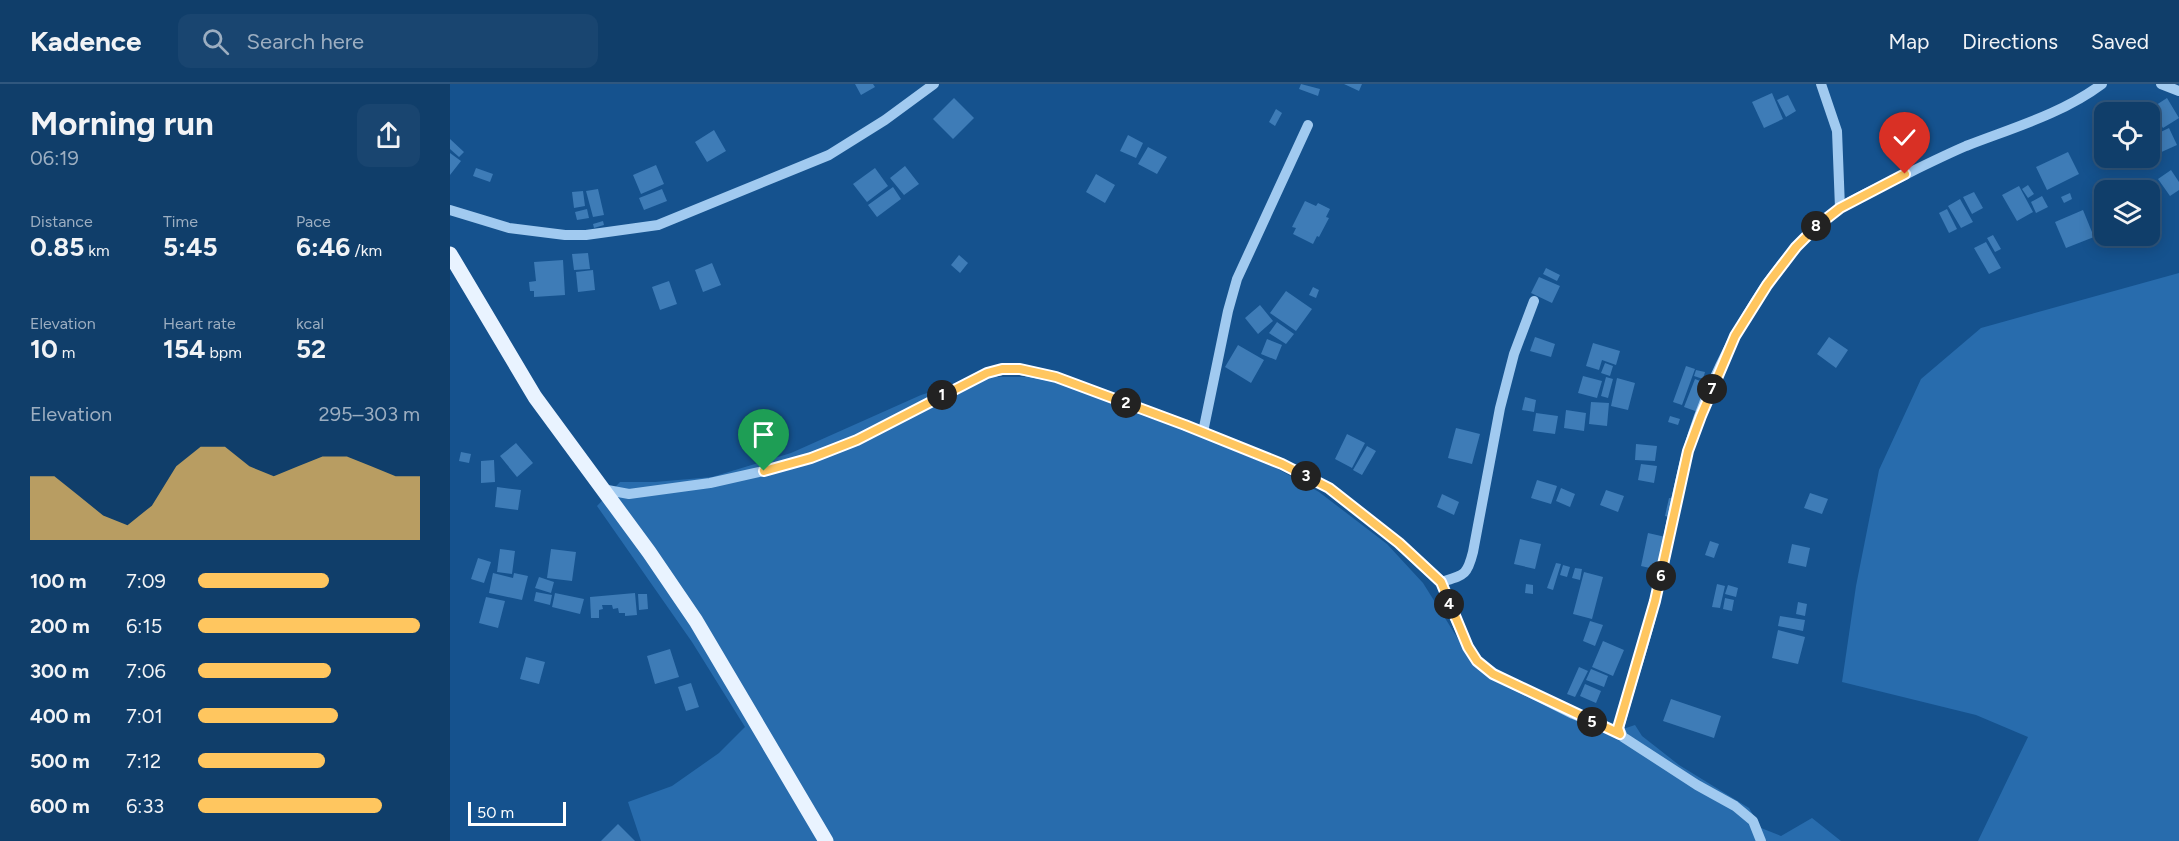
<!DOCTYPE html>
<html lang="en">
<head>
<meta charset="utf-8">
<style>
	body { margin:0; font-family:Figtree,sans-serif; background:#194570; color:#f1f3f6; height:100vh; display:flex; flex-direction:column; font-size:22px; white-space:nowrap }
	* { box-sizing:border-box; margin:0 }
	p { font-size:20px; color:#9caec1 }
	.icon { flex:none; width:33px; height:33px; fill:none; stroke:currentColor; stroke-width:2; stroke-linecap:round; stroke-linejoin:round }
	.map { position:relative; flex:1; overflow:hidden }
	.panel { display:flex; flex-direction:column; background:#103e6a; width:450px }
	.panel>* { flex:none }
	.buttons { position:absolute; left:1644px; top:18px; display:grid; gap:12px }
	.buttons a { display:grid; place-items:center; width:66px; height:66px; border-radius:12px; background:#103e6a; box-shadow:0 3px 15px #0003,0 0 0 2px #30577e; font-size:30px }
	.scale { position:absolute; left:18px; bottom:15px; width:98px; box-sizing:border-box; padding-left:6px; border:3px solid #fff; border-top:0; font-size:16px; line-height:21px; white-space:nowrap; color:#fff; -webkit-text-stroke:4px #15528e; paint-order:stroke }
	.pin { position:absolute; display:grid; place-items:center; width:51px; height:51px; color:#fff; margin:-62px -26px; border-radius:50% 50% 50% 0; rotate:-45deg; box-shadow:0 0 6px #0007 }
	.pin .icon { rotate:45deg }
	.km { position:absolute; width:30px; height:30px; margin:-15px; border-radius:50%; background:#222; color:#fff; font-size:16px; line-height:30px; text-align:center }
	.round { display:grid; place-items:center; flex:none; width:63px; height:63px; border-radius:12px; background:#194570 }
	.headline { display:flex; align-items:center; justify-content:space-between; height:102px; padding:0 30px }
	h1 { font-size:33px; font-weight:700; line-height:45px }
	.stats { display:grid; grid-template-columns:repeat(3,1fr); gap:9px; height:102px; padding:6px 30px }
	.stats div { display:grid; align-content:center }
	.stats b { font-size:26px; font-weight:700 }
	.stats small { font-size:16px; font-weight:400 }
	.stats p { font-size:16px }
	.chart { height:168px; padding:12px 30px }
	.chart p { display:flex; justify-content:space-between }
	.chart svg { width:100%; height:108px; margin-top:6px; fill:#ffc65f; opacity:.7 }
	ul { padding:0 30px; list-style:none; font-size:20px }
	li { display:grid; grid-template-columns:96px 72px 1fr; align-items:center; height:45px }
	li i { height:15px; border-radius:8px; background:#ffc65f }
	header { display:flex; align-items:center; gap:36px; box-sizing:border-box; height:84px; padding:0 30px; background:#103e6a; border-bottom:2px solid #30577e }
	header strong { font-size:28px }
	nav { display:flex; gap:33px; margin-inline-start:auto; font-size:21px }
	.search { width:420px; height:54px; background:#194570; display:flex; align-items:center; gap:15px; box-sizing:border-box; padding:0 21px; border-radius:12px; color:#9caec1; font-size:22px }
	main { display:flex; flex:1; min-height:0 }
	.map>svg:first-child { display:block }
	.green { fill:#286cad }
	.building { fill:#3e7cb7 }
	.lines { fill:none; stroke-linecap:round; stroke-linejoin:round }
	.minor { stroke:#a1caf0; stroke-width:10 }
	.major { stroke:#e9f3ff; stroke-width:15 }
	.route-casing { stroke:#fff; stroke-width:12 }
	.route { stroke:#ffc65f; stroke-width:8 }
</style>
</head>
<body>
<header>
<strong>Kadence</strong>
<div class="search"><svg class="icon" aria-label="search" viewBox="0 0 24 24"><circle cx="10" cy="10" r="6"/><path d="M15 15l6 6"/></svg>Search here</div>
<nav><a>Map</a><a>Directions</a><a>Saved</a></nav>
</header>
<main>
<section class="panel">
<div class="headline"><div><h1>Morning run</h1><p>06:19</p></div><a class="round"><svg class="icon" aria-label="share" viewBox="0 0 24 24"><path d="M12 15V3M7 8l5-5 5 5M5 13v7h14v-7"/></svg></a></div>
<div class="stats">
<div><p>Distance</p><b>0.85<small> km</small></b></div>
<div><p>Time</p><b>5:45</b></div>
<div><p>Pace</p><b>6:46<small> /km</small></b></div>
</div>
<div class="stats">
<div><p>Elevation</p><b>10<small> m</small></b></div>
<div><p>Heart rate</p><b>154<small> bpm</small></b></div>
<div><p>kcal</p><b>52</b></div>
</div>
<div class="chart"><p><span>Elevation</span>295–303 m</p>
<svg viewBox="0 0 160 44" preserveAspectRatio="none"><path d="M0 44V18L10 18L20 26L30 34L40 38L50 30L60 14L70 6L80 6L90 14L100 18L110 14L120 10L130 10L140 14L150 18L160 18V44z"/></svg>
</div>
<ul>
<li><b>100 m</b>7:09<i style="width:59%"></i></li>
<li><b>200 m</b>6:15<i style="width:100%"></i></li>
<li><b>300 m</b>7:06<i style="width:60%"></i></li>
<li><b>400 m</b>7:01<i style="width:63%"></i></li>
<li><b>500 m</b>7:12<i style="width:57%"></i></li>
<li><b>600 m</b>6:33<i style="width:83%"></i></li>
</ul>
</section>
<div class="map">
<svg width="1729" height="757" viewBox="0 0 1729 757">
	<rect width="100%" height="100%" fill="#15528e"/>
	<path class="green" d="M1729,189V757H1528L1578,653L1526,631L1392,598L1406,502L1429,386L1471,295L1531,244Z
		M529,293H602L656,317L693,332L730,344L828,385L869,408L937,460L973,499L1015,566L1082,605L1158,640L1173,645L1185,641L1192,652L1229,681L1299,724L1311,744L1331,752L1362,734L1391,757H191L178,718L222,702L269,669L295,643L242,558L147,422L170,398H205L262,393L341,369L471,311Z"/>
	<path class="building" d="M405,0H423L425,3L411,11Z
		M851,0L870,5L868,12L849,5Z
		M894,0H912L909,7Z
		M1322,9L1333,35L1314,44L1302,18Z
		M1338,11L1346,27L1336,33L1327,16Z
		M504,14L524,34L503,55L483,35Z
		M1717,14L1729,34L1713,44L1700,25Z
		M826,25L832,29L825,42L819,38Z
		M1719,44L1727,61L1707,70L1700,53Z
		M264,46L276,67L257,78L245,58Z
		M678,51L693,59L686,74L670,67Z
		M0,55L14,68L9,73L0,65Z
		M698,63L717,73L707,90L688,80Z
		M1618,68L1629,90L1597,106L1586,83Z
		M0,69L11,77L0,91Z
		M206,81L214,100L191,110L183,91Z
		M455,82L469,100L454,111L440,94Z
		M26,84L43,90L40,98L23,92Z
		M425,84L438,102L417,118L403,100Z
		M1721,86L1729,98V106L1720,112L1708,95Z
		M646,90L665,101L655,119L636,108Z
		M1578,101L1584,110L1578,114L1572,105Z
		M1569,102L1583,128L1567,137L1552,111Z
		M443,103L451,115L427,133L418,121Z
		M148,105L154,131L143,133L136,107Z
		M212,105L217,117L194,126L189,114Z
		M133,107L135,122L124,124L122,108Z
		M1524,108L1533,124L1522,130L1513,113Z
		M1620,109L1622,115L1614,119L1611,113Z
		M1592,112L1598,123L1586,129L1581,118Z
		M1510,115L1523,138L1511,144L1498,122Z
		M855,117L866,122L868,119L880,125L876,133L879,134L869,153L867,152L863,160L843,150L846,144L842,143Z
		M1654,119V142L1651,144L1643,124Z
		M137,125L139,134L127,136L125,128Z
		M1497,125L1507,145L1499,149L1489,129Z
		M1633,126L1644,153L1616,164L1605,138Z
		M153,137L154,141L144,144L143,140Z
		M1543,151L1551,165L1545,168L1537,154Z
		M1536,158L1551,184L1539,190L1524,164Z
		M138,169L140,185L124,186L122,170Z
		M509,171L518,179L510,189L501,181Z
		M113,176L115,211L84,213V207H80L79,198L86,197L84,178Z
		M262,179L271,201L253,208L245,186Z
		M1096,184L1110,191L1107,197L1093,190Z
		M143,186L145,206L128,208L126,188Z
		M1089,193L1110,202L1102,219L1081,209Z
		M219,197L227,220L210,226L202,203Z
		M863,203L869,206L866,214L859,211Z
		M836,207L862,225L846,247L820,229Z
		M810,221L823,237L808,250L795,234Z
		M827,238L844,250L836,260L819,249Z
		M1085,253L1105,260L1101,273L1080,267Z
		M1379,253L1398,266L1386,284L1367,270Z
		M817,255L832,261L826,276L811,270Z
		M1143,259L1170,267L1166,281L1152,276L1149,286L1136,282Z
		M788,261L814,276L801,299L775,283Z
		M1155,279L1163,282L1160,292L1151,289Z
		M1236,282L1245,285L1232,321L1223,318Z
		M1246,286L1255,288L1253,295L1244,292Z
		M1133,292L1152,297L1147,314L1128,309Z
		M1156,293L1163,295L1158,314L1151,312Z
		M1167,294L1185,299L1178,326L1161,322Z
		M1245,295L1258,300L1248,328L1234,323Z
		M1075,313L1086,316L1084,328L1072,326Z
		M1141,318L1159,319L1157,342L1139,340Z
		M1116,326L1136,329L1134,347L1114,344Z
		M1086,329L1108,332L1105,350L1083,347Z
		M1220,332L1230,335L1228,341L1218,338Z
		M1006,344L1030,350L1022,380L998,374Z
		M897,350L915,359L902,384L885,375Z
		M66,359L83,379L67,393L50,372Z
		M1186,360L1207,362L1205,377L1185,376Z
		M917,362L926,367L912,391L903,386Z
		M11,368L21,370L19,379L9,377Z
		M44,376L45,398L31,399V377Z
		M1191,380L1207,382L1204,399L1188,396Z
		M1087,396L1107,402L1101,420L1081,414Z
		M47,403L71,406L68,426L45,423Z
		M1111,404L1125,410L1120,423L1106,417Z
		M1156,406L1174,412L1168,428L1150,421Z
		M1360,409L1378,415L1372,430L1354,424Z
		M992,410L1009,418L1004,431L987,423Z
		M1219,414L1228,415L1224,434L1215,432Z
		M1198,449L1220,454L1213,487L1191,482Z
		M1070,455L1091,460L1085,485L1064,480Z
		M1260,457L1269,460L1264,474L1255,471Z
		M1342,460L1360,464L1356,483L1338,479Z
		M50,465L65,467L62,490L47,488Z
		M101,465L126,468L122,497L97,494Z
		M28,474L41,478L34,499L21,495Z
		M1106,479L1111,480L1103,506L1097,504Z
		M1113,481L1120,483L1117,493L1110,491Z
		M1125,484L1132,485L1130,496L1122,494Z
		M1134,488L1153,493L1142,535L1123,530Z
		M43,489L63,494L64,489L78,492L72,516L39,509Z
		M89,493L104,498L101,509L85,504Z
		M1076,500L1083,501V510L1075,509Z
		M1267,500L1275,502L1270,524L1262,523Z
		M1278,501L1288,504L1286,513L1275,510Z
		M86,508L102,511L100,521L84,517Z
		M105,509L134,515L130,530L102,523Z
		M185,509L187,531L175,532V529H169L168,524L163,525L162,521H152L153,525L149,526V534H141L140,513Z
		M188,510H197L198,525L189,526Z
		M36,513L55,517L48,544L29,539Z
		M1275,514L1284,516L1282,527L1273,525Z
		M1348,518L1357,520L1355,532L1346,530Z
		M1330,532L1355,536L1353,547L1328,542Z
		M1140,537L1153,541L1145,562L1133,557Z
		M1328,546L1355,553L1348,580L1322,574Z
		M1153,557L1174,566L1163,592L1142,583Z
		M220,565L229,593L205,600L197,572Z
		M76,573L95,578L89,600L70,595Z
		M1129,583L1138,587L1125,613L1117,610Z
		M1141,585L1158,592L1154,603L1136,596Z
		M241,599L249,623L236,627L228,603Z
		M1135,600L1151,607L1146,619L1130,612Z
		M1221,615L1271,632L1264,654L1213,637Z
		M168,740L185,757H151Z"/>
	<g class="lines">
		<path class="minor" d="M1371,0L1387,47L1390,124
			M1711,0L1729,7
			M0,126L59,144L115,151H136L208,141L379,71L435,36L484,0
			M753,348L778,227L787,195L858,41
			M152,405L179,410L260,399L314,387L361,374L407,356L537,289L552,286H570L606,293L735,341L832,380L879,404L949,459L991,498L1002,528L1018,563L1027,577L1043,590L1123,630L1171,650
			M991,498C1014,491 1017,492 1023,468L1050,324L1064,270L1084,217
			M1311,757L1303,737L1285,722L1247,701L1173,653L1169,644C1180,601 1195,560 1205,517C1217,467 1224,416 1238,366C1261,287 1319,171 1390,124C1403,115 1419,108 1434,101C1461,88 1488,74 1516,62C1562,44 1612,30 1652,0"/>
		<path class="major" d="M0,170L85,313L199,468L246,537L376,757"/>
	</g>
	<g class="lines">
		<defs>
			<path id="route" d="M314,387L361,374L407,356L537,289L552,285H570L606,293L735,341L832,380L879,404L949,459L991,498L1018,563L1027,577L1043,590L1170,650L1168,644L1205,517L1238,367L1251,332L1285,252L1317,201L1346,163L1367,142L1390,124L1455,90"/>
		</defs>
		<use href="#route" class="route-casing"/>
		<use href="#route" class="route"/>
	</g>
</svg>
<div class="buttons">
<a><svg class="icon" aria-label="locate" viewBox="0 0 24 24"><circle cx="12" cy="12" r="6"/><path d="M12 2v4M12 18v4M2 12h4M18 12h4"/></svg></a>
<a><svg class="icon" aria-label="layers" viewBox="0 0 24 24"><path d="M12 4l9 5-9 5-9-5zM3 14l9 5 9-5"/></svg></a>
</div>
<div class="scale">50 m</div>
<div class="pin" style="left:314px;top:387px;background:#1e9e55"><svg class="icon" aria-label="arrive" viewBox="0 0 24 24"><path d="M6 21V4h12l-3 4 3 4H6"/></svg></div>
<div class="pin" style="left:1455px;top:90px;background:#d93025"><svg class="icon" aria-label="check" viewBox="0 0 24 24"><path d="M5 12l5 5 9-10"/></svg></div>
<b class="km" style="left:492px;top:311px">1</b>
<b class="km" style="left:676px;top:319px">2</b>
<b class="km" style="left:856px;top:392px">3</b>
<b class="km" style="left:999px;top:520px">4</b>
<b class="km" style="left:1142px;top:638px">5</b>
<b class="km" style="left:1211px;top:492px">6</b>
<b class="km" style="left:1262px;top:305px">7</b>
<b class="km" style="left:1366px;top:142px">8</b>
</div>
</main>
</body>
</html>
